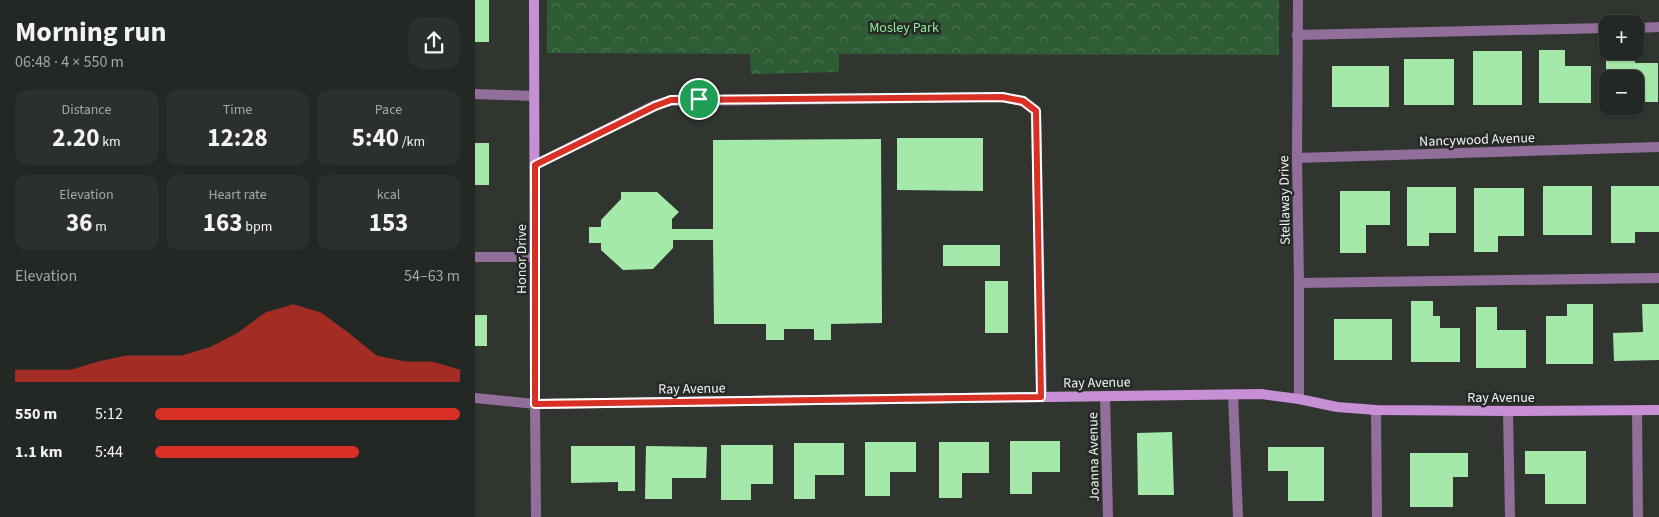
<!DOCTYPE html>
<html lang="en">
<head>
<meta charset="utf-8">
<style>
	body { margin:0; font-family:"Source Sans 3",sans-serif; background:#2c302c; color:#f1f3f6; height:100vh; display:flex; flex-direction:column; font-size:19px; white-space:nowrap }
	* { box-sizing:border-box; margin:0 }
	p { font-size:16px; color:#a3a6a6 }
	.icon { flex:none; width:28px; height:28px; fill:none; stroke:currentColor; stroke-width:2; stroke-linecap:round; stroke-linejoin:round }
	.map { position:relative; flex:1; overflow:hidden }
	.details { display:flex; flex-direction:column; background:#242824; width:475px }
	.details>* { flex:none }
	.controls { position:absolute; left:1124px; top:15px; display:grid; gap:10px }
	.controls a { display:grid; place-items:center; width:45px; height:45px; border-radius:10px; background:#242824; box-shadow:0 1px 4px #0004,0 0 0 1px #414441; font-size:25px }
	.pin { position:absolute; display:grid; place-items:center; width:42px; height:42px; color:#fff; margin:-21px; border:2px solid #fff; border-radius:50%; box-shadow:0 1px 5px #0007 }
	.round { display:grid; place-items:center; flex:none; width:52px; height:52px; border-radius:15px; background:#2c302c }
	.overview { display:flex; align-items:center; justify-content:space-between; height:85px; padding:0 15px }
	h1 { font-size:28px; font-weight:700; line-height:38px }
	.stats { display:grid; grid-template-columns:repeat(3,1fr); gap:8px; height:85px; padding:5px 15px }
	.stats div { display:grid; align-content:center; border-radius:12px; background:#2c302c; text-align:center }
	.stats b { font-size:25px; font-weight:700 }
	.stats small { font-size:14px; font-weight:400 }
	.stats p { font-size:14px }
	.chart { height:140px; padding:10px 15px }
	.chart p { display:flex; justify-content:space-between }
	.chart svg { width:100%; height:90px; margin-top:5px; fill:#d93025; opacity:.7 }
	ul { padding:0 15px; list-style:none; font-size:16px }
	li { display:grid; grid-template-columns:80px 60px 1fr; align-items:center; height:38px }
	li i { height:12px; border-radius:6px; background:#d93025 }
	main { display:flex; flex:1; min-height:0 }
	.map>svg:first-child { display:block }
	.forest { fill:url(#forest-crowns) }
	.building { fill:#a4e9aa }
	.lines { fill:none; stroke-linecap:round; stroke-linejoin:round }
	.lane { stroke:#926e9a; stroke-width:10 }
	.street { stroke:#926e9a; stroke-width:10 }
	.secondary { stroke:#c78fd4; stroke-width:10 }
	.route-casing { stroke:#fff; stroke-width:10 }
	.route { stroke:#d93025; stroke-width:6 }
	.labels { text-anchor:middle; stroke-width:5; stroke-linejoin:round; paint-order:stroke }
	.park-label { font-size:14px; fill:#8fe999; stroke:#262a26 }
	.street-label { font-size:14px; fill:#f1f4f1; stroke:#262a26 }
</style>
</head>
<body>
<main>
<section class="details">
<div class="overview"><div><h1>Morning run</h1><p>06:48 · 4 × 550 m</p></div><a class="round"><svg class="icon" aria-label="share" viewBox="0 0 24 24"><path d="M12 15V3M7 8l5-5 5 5M5 13v7h14v-7"/></svg></a></div>
<div class="stats">
<div><p>Distance</p><b>2.20<small> km</small></b></div>
<div><p>Time</p><b>12:28</b></div>
<div><p>Pace</p><b>5:40<small> /km</small></b></div>
</div>
<div class="stats">
<div><p>Elevation</p><b>36<small> m</small></b></div>
<div><p>Heart rate</p><b>163<small> bpm</small></b></div>
<div><p>kcal</p><b>153</b></div>
</div>
<div class="chart"><p><span>Elevation</span>54–63 m</p>
<svg viewBox="0 0 160 44" preserveAspectRatio="none"><path d="M0 44V38L10 38L20 38L30 34L40 31L50 31L60 31L70 27L80 20L90 10L100 6L110 10L120 20L130 31L140 34L150 34L160 38V44z"/></svg>
</div>
<ul>
<li><b>550 m</b>5:12<i style="width:100%"></i></li>
<li><b>1.1 km</b>5:44<i style="width:67%"></i></li>
</ul>
</section>
<div class="map">
<svg width="1184" height="517" viewBox="0 0 1184 517">
	<defs>
		<pattern id="forest-crowns" width="20" height="18" patternUnits="userSpaceOnUse" patternTransform="scale(1.25)"><rect width="20" height="18" fill="#2e5c34"/><path d="M2 6a3 3 0 1 1 6 0M12 15a3 3 0 1 1 6 0" fill="none" stroke="#4d7452"/></pattern>
	</defs>
	<rect width="100%" height="100%" fill="#303530"/>
	<path class="forest" d="M72,0H804V55L364,54V72L276,74L275,54L72,53Z"/>
	<path class="building" d="M0,0H14V42H0Z
		M1064,50H1090V66H1116V103H1064Z
		M998,51H1047V105H998Z
		M1131,51H1160V63H1183V102H1160V79H1131Z
		M929,59H979V105H929Z
		M857,66H914V107H857Z
		M422,138H508V191L422,190Z
		M406,139L407,323L356,324V340H339V329H309V340H291V324H239L238,240H198V248L178,269L148,270L126,250V243H114V227H126V220L146,199V192H182L204,212L197,219V229H238V140Z
		M0,143H14V185H0Z
		M1068,186H1117V235H1068Z
		M1136,186H1184V232H1160V243H1136Z
		M932,187H981V233H954V246H932Z
		M999,188H1049V236H1023V252H999Z
		M865,191H915V225H891V253H865Z
		M468,245H525V266H468Z
		M510,281H533V333H510Z
		M936,301H958V316H965V328H985V362H936Z
		M1092,304H1118V364H1071V316H1092Z
		M1167,304H1184V360L1139,361L1138,333L1168,332Z
		M1001,307H1022V330H1051V368H1001Z
		M0,315H12V346H0Z
		M859,319H917V360H859Z
		M697,432L699,495H663L662,433Z
		M535,441H585V472H557V494H535Z
		M390,442H441V472H415V496H390Z
		M464,442H514V473H487V498H464Z
		M319,443H369V475H340V499H319Z
		M246,445H298V484H276V500H246Z
		M96,446H160V491H143V482L96,483Z
		M171,446L232,447L231,478H197V499H170Z
		M793,447H849V501H813V471H793Z
		M1050,451H1111V504H1070V474H1050Z
		M935,453H993V477H978V507H935Z"/>
	<g class="lines">
		<path class="lane" d="M1160,28L1184,27
			M822,35L1132,28
			M60,165L180,105L196,101L527,97L548,101L561,111L567,397
			M0,257H60
			M824,283L1184,278
			M758,394L763,517
			M1033,411L1035,517"/>
		<path class="street" d="M823,0L822,158L824,283V399
			M0,94L59,96
			M822,158L1184,147
			M630,396L633,517
			M0,398L60,404L61,517
			M901,410L902,517
			M1162,410L1163,517"/>
		<path class="secondary" d="M59,0L60,404L786,394L824,399L862,407L901,410L1033,411L1184,410"/>
	</g>
	<g class="lines">
		<defs>
			<path id="route" d="M527,97L548,101L561,111L566,397L60,404V165L180,106L196,100Z"/>
		</defs>
		<use href="#route" class="route-casing"/>
		<use href="#route" class="route"/>
	</g>
	<g class="labels">
		<g class="park-label">
			<text x="429" y="32">Mosley Park</text>
		</g>
		<g class="street-label">
			<text transform="translate(1002 139) rotate(-2)" y="5">Nancywood Avenue</text>
			<text transform="translate(809 200) rotate(-91)" y="5">Stellaway Drive</text>
			<text transform="translate(46 259) rotate(-90)" y="5">Honor Drive</text>
			<text transform="translate(622 382) rotate(-1)" y="5">Ray Avenue</text>
			<text transform="translate(217 388) rotate(-1)" y="5">Ray Avenue</text>
			<text x="1026" y="402">Ray Avenue</text>
			<text transform="translate(618 457) rotate(-91)" y="5">Joanna Avenue</text>
		</g>
	</g>
</svg>
<div class="controls">
<a>+</a>
<a>−</a>
</div>
<div class="pin" style="left:224px;top:99px;background:#1e9e55"><svg class="icon" aria-label="arrive" viewBox="0 0 24 24"><path d="M6 21V4h12l-3 4 3 4H6"/></svg></div>
</div>
</main>
</body>
</html>
